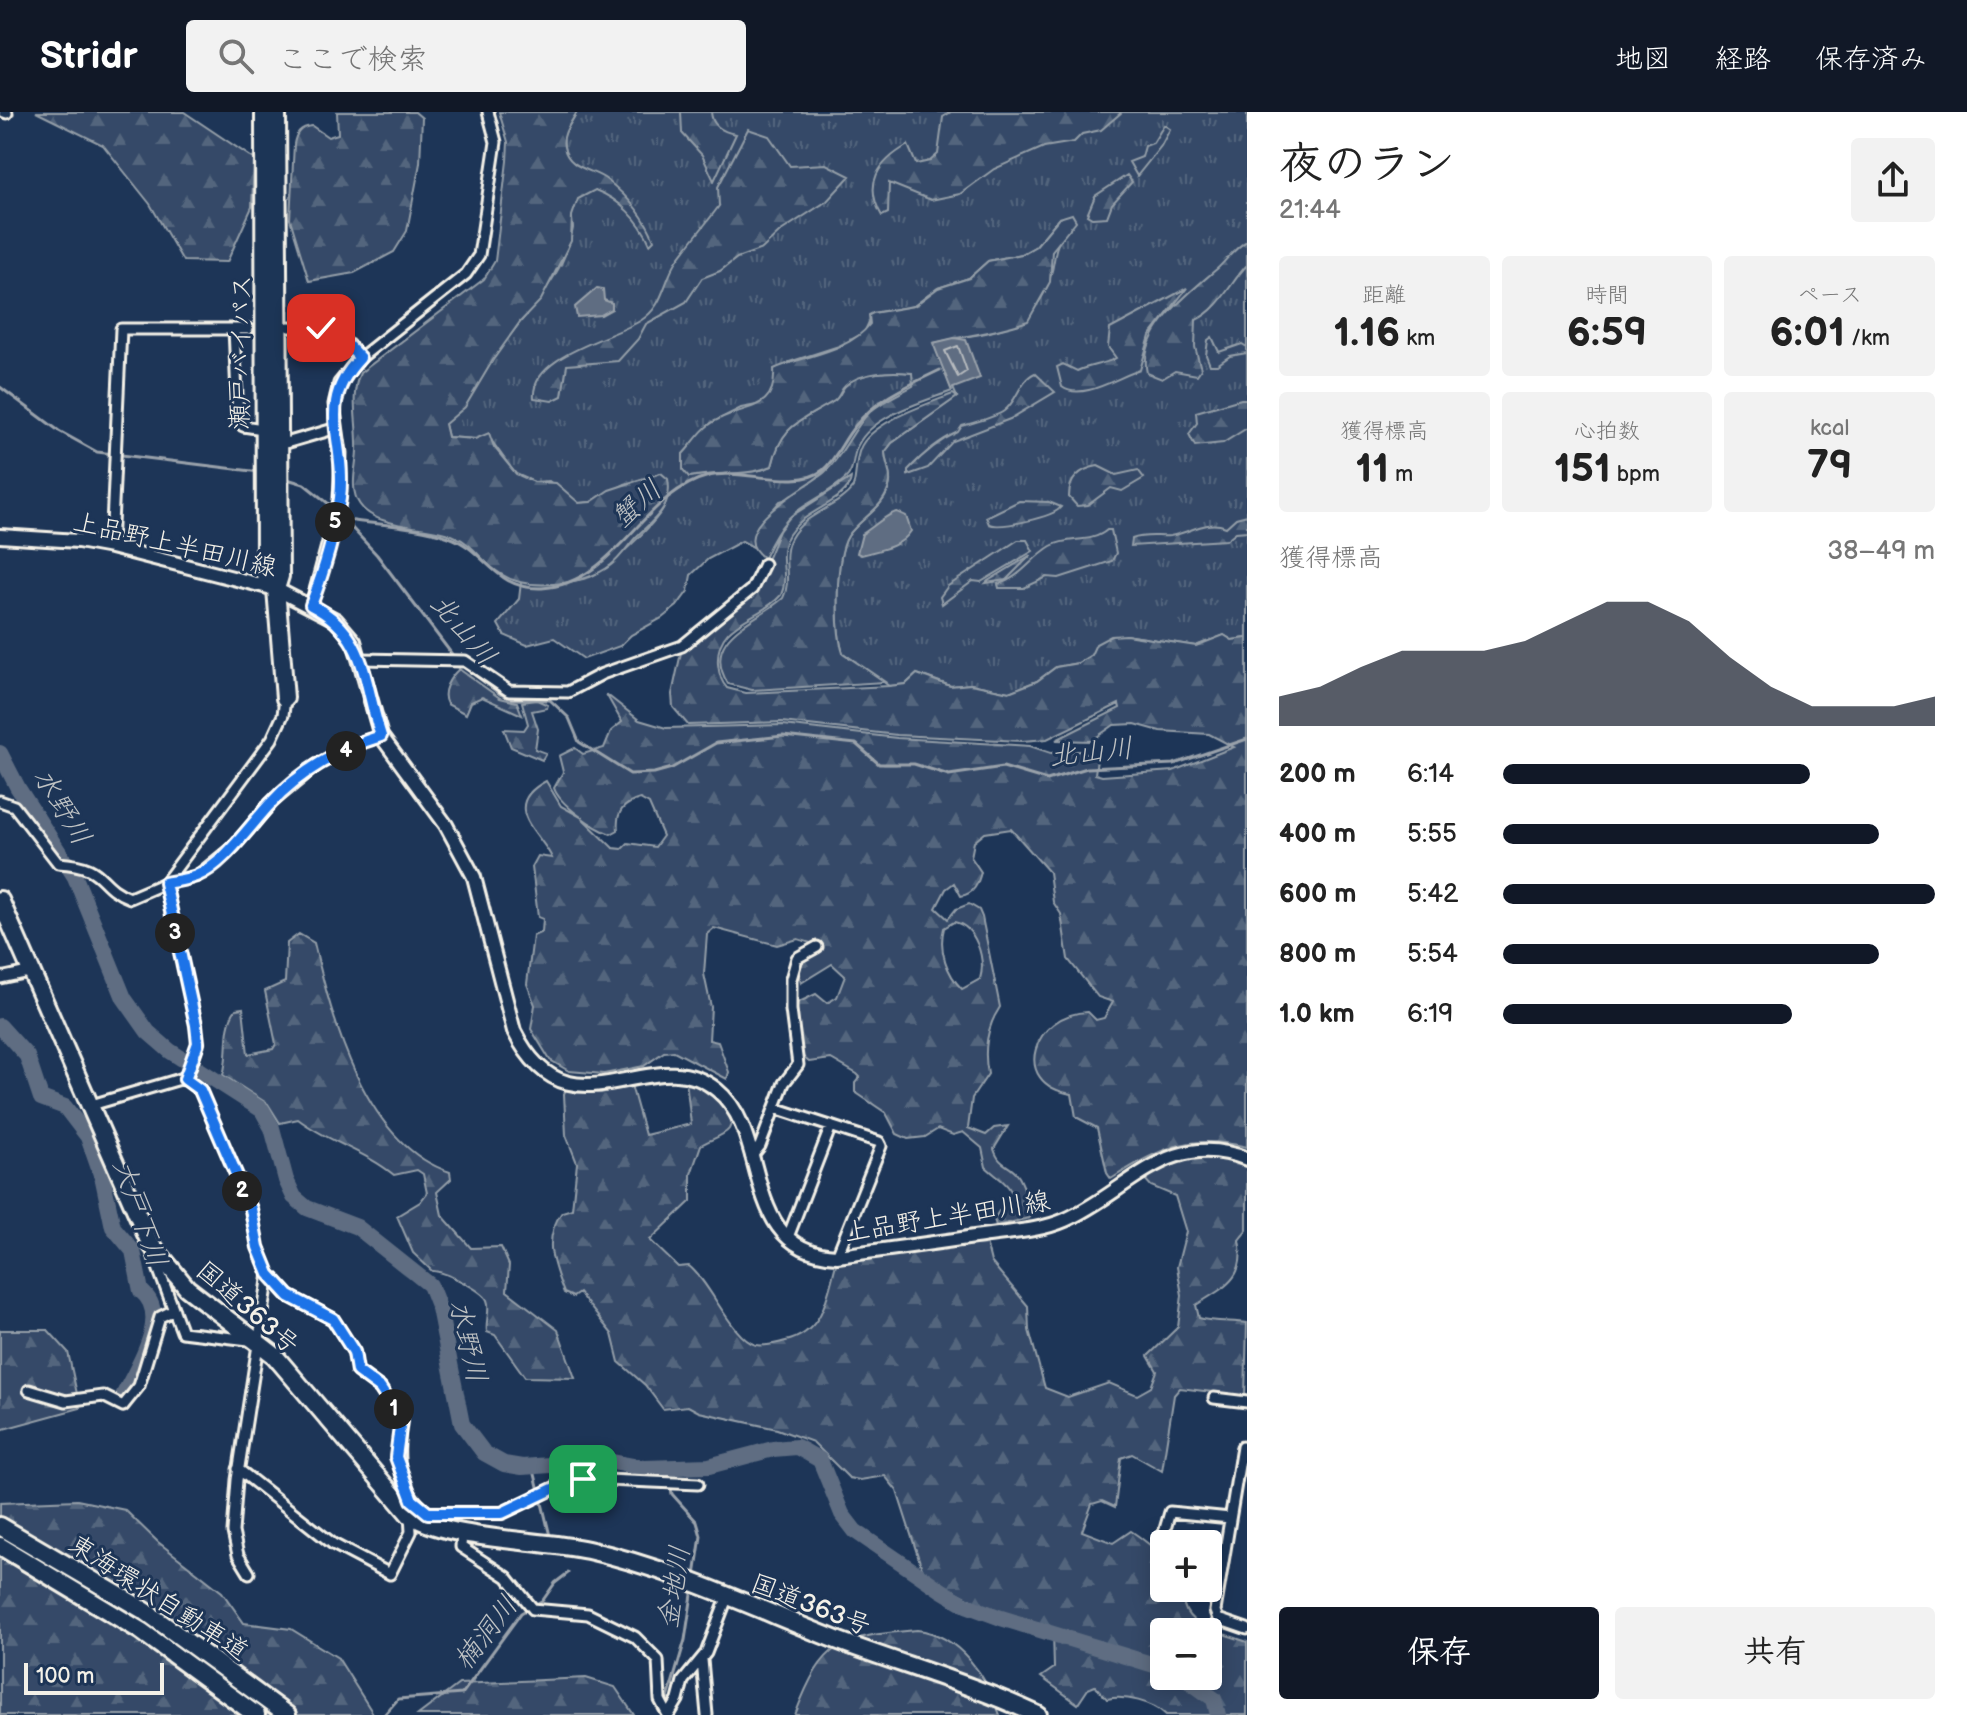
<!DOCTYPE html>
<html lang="ja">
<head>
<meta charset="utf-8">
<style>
	body { margin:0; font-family:"Balsamiq Sans","Klee One",sans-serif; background:#f2f2f2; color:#222; height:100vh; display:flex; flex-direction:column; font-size:30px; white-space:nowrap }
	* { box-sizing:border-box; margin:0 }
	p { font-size:26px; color:#767676 }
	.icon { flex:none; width:44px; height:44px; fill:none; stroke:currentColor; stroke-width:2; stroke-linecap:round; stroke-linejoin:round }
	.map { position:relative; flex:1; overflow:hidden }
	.side { display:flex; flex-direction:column; background:#fff; width:720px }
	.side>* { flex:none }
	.buttons { position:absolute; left:1150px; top:1418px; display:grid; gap:16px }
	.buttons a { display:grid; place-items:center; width:72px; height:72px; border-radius:8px; background:#fff; box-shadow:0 4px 20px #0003; font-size:40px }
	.scale { position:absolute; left:24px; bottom:20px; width:140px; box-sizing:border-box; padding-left:8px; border:4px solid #f4f1e8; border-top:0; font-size:22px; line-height:28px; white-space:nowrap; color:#f4f1e8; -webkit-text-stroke:6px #1d3557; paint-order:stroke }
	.pin { position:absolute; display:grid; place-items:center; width:68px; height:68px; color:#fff; margin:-34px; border-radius:16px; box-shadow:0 4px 12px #0006 }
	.km { position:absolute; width:40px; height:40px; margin:-20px; border-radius:50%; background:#222; color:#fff; font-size:22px; line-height:40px; text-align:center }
	.round { display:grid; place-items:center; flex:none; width:84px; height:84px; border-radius:8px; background:#f2f2f2 }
	.head { display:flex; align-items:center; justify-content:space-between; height:136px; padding:0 32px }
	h1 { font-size:44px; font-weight:700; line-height:60px }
	.figures { display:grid; grid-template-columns:repeat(3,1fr); gap:12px; height:136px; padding:8px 32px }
	.figures div { display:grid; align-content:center; border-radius:8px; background:#f2f2f2; text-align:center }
	.figures b { font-size:40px; font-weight:700 }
	.figures small { font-size:22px; font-weight:400 }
	.figures p { font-size:22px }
	.chart { height:224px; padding:16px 32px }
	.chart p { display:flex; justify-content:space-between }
	.chart svg { width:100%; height:144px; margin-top:8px; fill:#111827; opacity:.7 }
	.button { display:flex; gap:16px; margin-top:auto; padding:16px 32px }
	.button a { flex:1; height:92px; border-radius:8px; background:#111827; color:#fff; font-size:32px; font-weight:700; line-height:92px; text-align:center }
	.button a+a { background:#f2f2f2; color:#222 }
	ul { padding:0 32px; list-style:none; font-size:26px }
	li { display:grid; grid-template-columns:128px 96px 1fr; align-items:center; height:60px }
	li i { height:20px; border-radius:10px; background:#111827 }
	header { display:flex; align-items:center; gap:48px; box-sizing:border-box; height:112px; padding:0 40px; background:#111827; color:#fff }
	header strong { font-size:38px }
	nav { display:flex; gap:44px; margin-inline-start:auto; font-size:28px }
	.search { width:560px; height:72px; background:#f2f2f2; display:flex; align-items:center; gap:20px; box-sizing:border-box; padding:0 28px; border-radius:8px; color:#767676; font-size:30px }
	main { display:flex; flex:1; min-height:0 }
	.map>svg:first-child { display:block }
	.grass { fill:url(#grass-tufts); stroke:#949ea8; stroke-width:2 }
	.forest { fill:url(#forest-firs); stroke:#949ea8; stroke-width:2; fill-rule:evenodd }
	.water { fill:#5e6d82; stroke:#9aa2ab; stroke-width:2 }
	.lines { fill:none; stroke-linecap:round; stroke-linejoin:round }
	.shore { stroke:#b8bcbf; stroke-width:2 }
	.stream { stroke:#9aa2ab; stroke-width:3 }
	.river { stroke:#5e6d82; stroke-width:16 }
	.street-casing { stroke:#f4f1e8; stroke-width:15 }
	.secondary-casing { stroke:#f4f1e8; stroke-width:18 }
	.highway-casing { stroke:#f4f1e8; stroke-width:22 }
	.street { stroke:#1d3557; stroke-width:9 }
	.secondary { stroke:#1d3557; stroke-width:12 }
	.highway { stroke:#1d3557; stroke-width:16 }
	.route-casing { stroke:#fff; stroke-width:16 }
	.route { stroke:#1a73e8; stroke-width:10 }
	.labels { text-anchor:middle; stroke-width:6; stroke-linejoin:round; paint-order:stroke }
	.street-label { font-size:26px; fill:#f4f1e8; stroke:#1d3557 }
	.water-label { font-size:28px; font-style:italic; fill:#c0c3c4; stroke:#1d3557 }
</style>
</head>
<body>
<header>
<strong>Stridr</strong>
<div class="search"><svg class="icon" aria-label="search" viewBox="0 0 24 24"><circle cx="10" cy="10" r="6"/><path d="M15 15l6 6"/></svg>ここで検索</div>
<nav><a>地図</a><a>経路</a><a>保存済み</a></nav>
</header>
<main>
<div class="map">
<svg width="1247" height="1603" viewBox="0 0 1247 1603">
	<defs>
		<pattern id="grass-tufts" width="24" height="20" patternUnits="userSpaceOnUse" patternTransform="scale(2)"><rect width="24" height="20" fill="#354a67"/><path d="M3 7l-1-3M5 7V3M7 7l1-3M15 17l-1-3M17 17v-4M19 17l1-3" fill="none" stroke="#53657d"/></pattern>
		<pattern id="forest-firs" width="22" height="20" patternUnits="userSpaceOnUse" patternTransform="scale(2)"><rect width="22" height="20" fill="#354a67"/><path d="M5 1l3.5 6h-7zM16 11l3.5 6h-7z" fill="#53657d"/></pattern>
	</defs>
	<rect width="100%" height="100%" fill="#1d3557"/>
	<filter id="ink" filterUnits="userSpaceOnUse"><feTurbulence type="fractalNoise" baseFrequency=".0125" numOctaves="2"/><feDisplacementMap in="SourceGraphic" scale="16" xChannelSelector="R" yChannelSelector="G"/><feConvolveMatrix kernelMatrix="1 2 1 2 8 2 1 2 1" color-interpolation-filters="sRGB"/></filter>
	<g filter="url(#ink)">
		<path class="grass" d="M577,0H1247V526L1232,528L1224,523L1196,534L1126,523L1078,551L1056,555L1037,569L1009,580L971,572L951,574L917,562L906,572L889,574L843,541C835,517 835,445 848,424C861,405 886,396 890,371C891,360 885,350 885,340L892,331L957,285L933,231C980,219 1033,225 1050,166C1058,141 1050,137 1070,116L1059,106L1035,135L1022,142L988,149L969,166L938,176L914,194L873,201L864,221L839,234L789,250L772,282L762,292L741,296L711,311L683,342L689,365C716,359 747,365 772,354C782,311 800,310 834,289C840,285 841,278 845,274C860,259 893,259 913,261V274L870,300L835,350L796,384L780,389L755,419V436L742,429L708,447L691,463L688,479L677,494L662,506L631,523L620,534L584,547L554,526L527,533L504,523L498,512L519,487L521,470C543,471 569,472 590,465C606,459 661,407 665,392C669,381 664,372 661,361L625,372L591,390L578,391L549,369L534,370L516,363L491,328L448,325L445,312C466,294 479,271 493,247C521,203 564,169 573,116L563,24Z"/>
		<path class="forest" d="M36,0H184L254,47L252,95L227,150L183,149L150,92L103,33Z
			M337,0H415L422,6L420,51L407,119L394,140L354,161L309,169L290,107L294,32C296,21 300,15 312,14L328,25L338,22Z
			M499,0H577C571,11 561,22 564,35C568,57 593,57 607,68C627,84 645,104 654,128L650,132C640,108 619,87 595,78L578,87L572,104L571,129L541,188L520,210L493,248L465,295L445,312L448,325L475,327L489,321L494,335L516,362L534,370L556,371L579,391L591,390L609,378L661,361L668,367C673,393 656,406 639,422C629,431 622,445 611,453C586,473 528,480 501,462C483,452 474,432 454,424C426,411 355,420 354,374C353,360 358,346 357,332C357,307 350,283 360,261L484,167L495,149L507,49L508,30Z
			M681,0H711C712,14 723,20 736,22L714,69L702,43L682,21Z
			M951,0H1122L1101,18L1082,22L1074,30L1044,35L994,57L960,82L931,88L889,71L888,101L882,104C863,72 878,50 908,33L916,52L930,49L938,42L943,5Z
			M1164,13L1170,17L1161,34L1137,64L1129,50L1142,45L1145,34L1153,31Z
			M748,17L769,24L790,54L826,52L850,64L827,89L781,119L762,137L737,146L720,159L702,166L686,190L646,212L638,227L618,249L567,253L562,284L552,289L534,286C530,244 610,227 640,209C665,194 663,168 678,147C691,129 706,112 719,94L718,75Z
			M1127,63L1132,70L1112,92L1107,105L1092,106L1087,103L1095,84Z
			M1072,102L1076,109L1052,139L1050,170L1028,209C996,221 966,223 934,231L952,279C923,290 873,303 858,333C852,343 855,359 845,367C803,401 790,389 764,446C721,417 810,374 825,360C844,343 852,317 870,300C882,289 899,282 913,274L912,261C893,259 860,259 845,274C840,278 840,285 834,289C800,310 782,311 772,354C747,365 717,359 689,365L683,358V342C692,333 699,320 709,313C738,291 777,304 774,257C805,243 849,240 870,212L869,203L873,201L914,194L938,176L969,166L988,149L1022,142L1036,134L1059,106Z
			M1247,129V153C1230,171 1220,197 1196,208L1195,235L1201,257L1197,263L1175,259L1162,267L1147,261C1137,218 1191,180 1219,155C1228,146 1236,135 1247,129Z
			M1187,176L1150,224L1140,258C1119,264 1082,290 1062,275L1057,255L1063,252L1077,259C1089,253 1107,252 1116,246L1108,235L1110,217Z
			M1212,225L1219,240L1242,232L1247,235V241L1230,244L1217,253H1210L1206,243L1208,228Z
			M1035,261L1055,280L1010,307L953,329L928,356L908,363V358C923,342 938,329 958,320L962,314C973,311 996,305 1004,299C1018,289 1019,268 1035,261Z
			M953,282L957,285L892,331L885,340C885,350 891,360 890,370C886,396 861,405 848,424C835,445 835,517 843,541L885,570L752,578L728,572C699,524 758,509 783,486C793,467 780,446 791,426C805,400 837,397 853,375C857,363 855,349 860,337C870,310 928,292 953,282Z
			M1241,287H1247V316L1223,331L1195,334L1189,322L1197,311L1196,300Z
			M1098,354L1116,363L1138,358L1144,366L1122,379L1111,376L1088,393L1077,394L1069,385C1069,367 1080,357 1098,354Z
			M851,366C850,385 812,398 799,411C769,438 792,459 781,483C760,508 715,509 718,552C719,562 721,570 727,576L746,581L889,574L906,572L917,562L950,574L971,572L1009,580L1037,569L1056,555L1078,551L1091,543L1096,532L1111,524L1126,523L1196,534L1224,523L1232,528L1247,526V1035C1187,1021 1161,1036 1111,1067L1107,1061L1097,1016L1076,1005L1072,982C1008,972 1034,901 1088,900L1096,908L1104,906L1113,890L1098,885L1068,847L1061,802L1053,790L1049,760L1011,717L985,721L974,730L971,745L981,760C978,772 974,782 961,784L954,771L946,777L936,796L948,807L956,797L969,792L979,798L982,805L1000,895C987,914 983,939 988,962L972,986L968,1016L986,1023L994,1016L1008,1014L994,1037C1000,1056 1010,1051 1019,1065C1025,1076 1028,1089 1036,1100L1029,1106L996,1114L994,1107L999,1099L1016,1092C1010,1070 1001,1069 986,1055L982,1036L963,1020L953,1023L938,1017L925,1025L908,1027L897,1022L886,1001L855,980V971L860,965L857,962L831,947L809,950L803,945L796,908L797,891L816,882L827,891L837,885L845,864L832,852L801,871L797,856L817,833L798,827L777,833L714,816L707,822L704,862L711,895L709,928L718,930L729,960L727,967L674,939L664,940L644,954L604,962L569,959L550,948L531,917L535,893L527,872L533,824L542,820L543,807L538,805L532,755L538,744L552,746C543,723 497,695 546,669L561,694L581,705L613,736L622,737L628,731L655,735L663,724L649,692L640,687C623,692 616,700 618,718L611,722C595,717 559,692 554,676L563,660L559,644L575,636L583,642L604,636L611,619L622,610L606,582L639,608L666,616L783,613L897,626L1030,634L1051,641L1080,639L1097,647L1095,662L1102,664L1173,659L1234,635L1209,622L1160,619L1135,612L1114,613L1091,629L1056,628L1120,596L1119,592L1047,627L1022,629L897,623L782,610L688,613L673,595L672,582L682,536L754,479L779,419L790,405ZM954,810C976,814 986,847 980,867L962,877C947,862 938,838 944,816Z
			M1019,389L1049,390L1061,395C1054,405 1000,417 989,412L986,405Z
			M1247,403V419L1236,420L1226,428L1131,434L1132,427C1145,422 1157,425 1170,424C1190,421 1206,407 1226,415L1236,406Z
			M1107,418H1111L1116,441L1112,449L1059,466L1047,465L1024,476H999L998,472C1020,467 1032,445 1051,434C1069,424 1091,432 1107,418Z
			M1018,428H1027L1033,439L981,470L973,469L942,492L940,485L948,474Z
			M1031,443L1006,468L986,471L988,469Z
			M459,557L500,586L517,590L522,603L482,585L471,590L466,602L447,592C440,580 450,565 459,557Z
			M537,588L548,593L547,596L532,599L538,617L535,637L546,641L542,648L511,635L504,617L524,618L528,612L522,590Z
			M299,822L314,831C332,907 365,1033 450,1060L451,1067L437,1080L442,1103L471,1136L501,1135L509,1153L507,1179L558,1218L575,1266L525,1265L495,1223L487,1220C485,1209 491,1197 487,1188C482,1178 442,1158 432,1159L413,1141L397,1104L420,1090L427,1081L423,1062L417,1058L394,1063C365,1039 328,1030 298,1007L280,1011L268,992L223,963C230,941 222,916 236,897L243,896L248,942L273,937L276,932L265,879L285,870L287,831Z
			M686,968C701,975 743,994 729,1017C724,1024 709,1028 701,1033L691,1062V1089L650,1128L678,1155L689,1154C710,1170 733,1228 756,1233C766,1235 777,1231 786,1229C824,1220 827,1184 836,1152L986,1130L991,1150L1028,1194L1029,1218L1045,1276L1068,1285L1109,1271L1137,1283L1151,1275L1157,1259L1148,1244L1178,1215L1182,1183L1177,1155L1186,1120L1175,1084L1151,1074L1143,1065C1174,1045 1213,1038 1247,1055V1118L1239,1128C1247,1166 1225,1175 1196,1193L1199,1206C1213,1210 1231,1209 1247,1211L1245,1284L1180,1276L1174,1283L1162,1359L1132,1342L1121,1346L1115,1395L1102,1389L1092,1392L1082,1419L1113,1431L1131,1419C1144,1427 1150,1435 1164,1442V1476H1185C1174,1515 1220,1519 1247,1530V1603H1166C1153,1590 1125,1583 1107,1587L1095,1574L1088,1577L1078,1592L1041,1565L1054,1556L1053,1519L999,1502L924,1463L897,1379L885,1364L860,1368L849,1366L813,1330L777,1317L699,1300L688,1294L663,1297L645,1273L619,1250L612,1222L579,1181L573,1185L564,1181C553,1153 542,1127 562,1100L572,1097L577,1051L566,1023L564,982L566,977L601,981L631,973L645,1023L691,1012ZM1164,1520H1208V1564H1164Z
			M0,1218H48L68,1240L80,1296L0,1318Z
			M77,1388L125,1398L158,1430L222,1480L244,1511L291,1517L338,1546L374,1603H0V1391Z
			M917,1518C959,1522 988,1566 1000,1603H795C824,1528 839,1525 917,1518Z
			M586,1566L615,1575L634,1603H418L459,1572Z"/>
		<path class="water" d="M597,176L603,177L604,188L612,191V197L601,203L577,205L575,195Z
			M954,226L966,228L980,266L951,277L933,231Z
			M897,400L906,404L911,419C900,436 879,438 861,443L857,441L862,422C872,416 888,401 897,400Z"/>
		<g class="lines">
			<path class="shore" d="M958,234L967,259L958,265L945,239Z"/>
			<path class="stream" d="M0,275L59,319L97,340L260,360
				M287,367L304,372L334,396
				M339,402L377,443L454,545
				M347,408C380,413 418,414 449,425C486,438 494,478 542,476C616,472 641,381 709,364C741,356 797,379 823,358C837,346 843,328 855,314C876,287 909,273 940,258
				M459,551L500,582L513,587L550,588L569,606L579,630L630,662L654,661L672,656L716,631L783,624L856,632L879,652H914L949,663L1003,655L1047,668L1087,656L1174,652L1247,627
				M533,1354L550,1424
				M667,1355L672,1382L697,1410L701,1424L695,1464
				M671,1592L668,1586L685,1528L693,1476
				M384,1603L398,1587L462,1582L521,1501L543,1488L555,1471L568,1461"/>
			<path class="river" d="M0,641L18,676L75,765L124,886L148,920L170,939L262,998L272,1016L286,1068L294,1085L307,1096L357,1115L430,1173L439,1196L462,1312L484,1341L504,1352L522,1355L607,1349L644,1356L709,1354L773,1337L797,1335L820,1348L842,1402L855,1419L941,1478L966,1493L1001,1506L1164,1556
				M0,914L27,944L41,986L65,995L88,1025L103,1068L113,1115L133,1139L141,1179C172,1203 137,1256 123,1284
				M1182,1564L1214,1587L1218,1603"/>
			<defs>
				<path id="street" d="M4,0L7,1
					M289,215C322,216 340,219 360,246
					M234,217L238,305L243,314L263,317
					M279,333L337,316
					M111,435L121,217H248
					M311,493L339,389L341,341L334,292L339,271L360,246L466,162L479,143L496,30L488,0
					M361,547L465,549L509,579L568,580L602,562L682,534L752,477L764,452
					M0,689L14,694L58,751C109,754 95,773 130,786L165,771L197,764L234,734L271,691L317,653L358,631L381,624
					M0,866L33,859
					M185,967L200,978L251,1097L258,1135L269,1162L289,1184L333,1207L354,1240L357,1259L380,1276L401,1308C396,1346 396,1375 428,1401H502L559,1374L583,1367L698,1372
					M88,994L187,965L198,931L196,913L165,771L272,627L283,603L285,586
					M775,996L879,1030L881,1034L837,1144
					M751,1045L760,1034L784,971L798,953L791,898V867L797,846L817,835
					M788,1125L831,1014
					M151,1137L182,1220L249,1228
					M29,1278L66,1289L103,1284L123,1294L139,1274L160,1205L174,1198
					M1214,1286L1247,1290
					M1247,1337L1242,1335L1215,1499L1218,1507L1247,1517
					M238,1357L333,1432L390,1462L411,1420L410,1403
					M462,1418L461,1435L507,1465L533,1497L588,1502L635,1525L658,1548L660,1588L668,1603
					M1164,1438L1161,1431L1170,1400L1230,1406
					M249,1461L238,1443L233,1420L237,1368L269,1162
					M702,1548L707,1603
					M669,1603L678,1588L683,1569L706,1541L727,1486"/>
				<path id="secondary" d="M0,424L78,429L111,435L276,477L336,508L354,529L381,624L446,713L474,765L514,919C570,1032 651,924 717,978C773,1023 738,1139 837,1144C885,1138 933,1131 982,1124C1009,1120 1040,1119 1065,1108C1129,1080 1168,1016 1247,1047"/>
				<path id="highway" d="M264,0L265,463L276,477
					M277,0L280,464L276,477L285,586
					M0,788L150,1131L187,1176L274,1243L410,1403C453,1429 537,1427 588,1438C674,1457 757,1497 839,1529C906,1554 974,1573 1038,1603
					M0,1414L145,1499L287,1603
					M0,1434L141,1519L256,1603"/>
			</defs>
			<use href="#street" class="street-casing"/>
			<use href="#secondary" class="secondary-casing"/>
			<use href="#highway" class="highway-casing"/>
			<use href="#street" class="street"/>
			<use href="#secondary" class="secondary"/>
			<use href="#highway" class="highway"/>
		</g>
	</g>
	<g class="lines" filter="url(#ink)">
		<defs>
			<path id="route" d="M321,216L338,223L360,246C314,294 347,327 340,386C335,421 324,459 311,493C368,522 363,571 381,624C341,636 299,660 271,691C251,712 223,754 196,764C187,768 175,769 165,771L196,913L198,931L185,967L200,978L251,1097L258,1135L269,1162L289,1184L333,1207L354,1240L357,1259L380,1276L401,1308L396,1345L412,1388L428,1401H502L559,1374L583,1367"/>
		</defs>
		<use href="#route" class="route-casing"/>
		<use href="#route" class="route"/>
	</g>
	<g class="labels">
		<g class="street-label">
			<text transform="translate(240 240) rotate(-89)" y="9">瀬戸バイパス</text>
			<text transform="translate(175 432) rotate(13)" y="9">上品野上半田川線</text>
			<text transform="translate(947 1104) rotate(-9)" y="9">上品野上半田川線</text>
			<text transform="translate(248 1195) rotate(41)" y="9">国道363号</text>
			<text transform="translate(159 1485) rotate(33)" y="9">東海環状自動車道</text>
			<text transform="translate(811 1492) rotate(21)" y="9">国道363号</text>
		</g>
		<g class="water-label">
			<text transform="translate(636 391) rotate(-41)" y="10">蟹川</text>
			<text transform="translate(464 517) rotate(49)" y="10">北山川</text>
			<text transform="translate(1091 639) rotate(-6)" y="10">北山川</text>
			<text transform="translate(63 694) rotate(59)" y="10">水野川</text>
			<text transform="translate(141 1101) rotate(71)" y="10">大戸下川</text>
			<text transform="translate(469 1229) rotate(77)" y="10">水野川</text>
			<text transform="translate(673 1475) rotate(-81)" y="10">金地川</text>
			<text transform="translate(485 1520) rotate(-52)" y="10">楠洞川</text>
		</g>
	</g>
</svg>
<div class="buttons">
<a>+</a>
<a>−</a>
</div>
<div class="scale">100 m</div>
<div class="pin" style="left:583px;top:1367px;background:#1e9e55"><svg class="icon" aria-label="arrive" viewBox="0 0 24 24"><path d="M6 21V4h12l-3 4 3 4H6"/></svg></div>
<div class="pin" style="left:321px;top:216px;background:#d93025"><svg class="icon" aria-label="check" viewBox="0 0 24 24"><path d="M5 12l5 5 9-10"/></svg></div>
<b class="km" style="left:394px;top:1297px">1</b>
<b class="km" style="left:242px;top:1079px">2</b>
<b class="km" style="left:175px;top:821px">3</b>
<b class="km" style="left:346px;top:639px">4</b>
<b class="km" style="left:335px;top:410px">5</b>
</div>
<section class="side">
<div class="head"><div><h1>夜のラン</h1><p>21:44</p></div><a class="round"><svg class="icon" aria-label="share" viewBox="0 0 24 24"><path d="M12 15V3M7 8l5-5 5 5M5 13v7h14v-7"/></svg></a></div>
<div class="figures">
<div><p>距離</p><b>1.16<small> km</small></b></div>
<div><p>時間</p><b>6:59</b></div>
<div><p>ペース</p><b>6:01<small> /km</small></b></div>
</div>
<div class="figures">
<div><p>獲得標高</p><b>11<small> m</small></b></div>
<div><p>心拍数</p><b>151<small> bpm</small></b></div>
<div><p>kcal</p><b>79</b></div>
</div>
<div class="chart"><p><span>獲得標高</span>38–49 m</p>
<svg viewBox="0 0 160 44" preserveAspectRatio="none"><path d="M0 44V35L10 32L20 26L30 21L40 21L50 21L60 18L70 12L80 6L90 6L100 12L110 23L120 32L130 38L140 38L150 38L160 35V44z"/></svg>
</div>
<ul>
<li><b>200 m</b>6:14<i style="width:71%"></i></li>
<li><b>400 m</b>5:55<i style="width:87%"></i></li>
<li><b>600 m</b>5:42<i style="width:100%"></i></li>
<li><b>800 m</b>5:54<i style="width:87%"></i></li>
<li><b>1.0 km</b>6:19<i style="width:67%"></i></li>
</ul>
<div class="button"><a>保存</a><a>共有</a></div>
</section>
</main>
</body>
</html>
